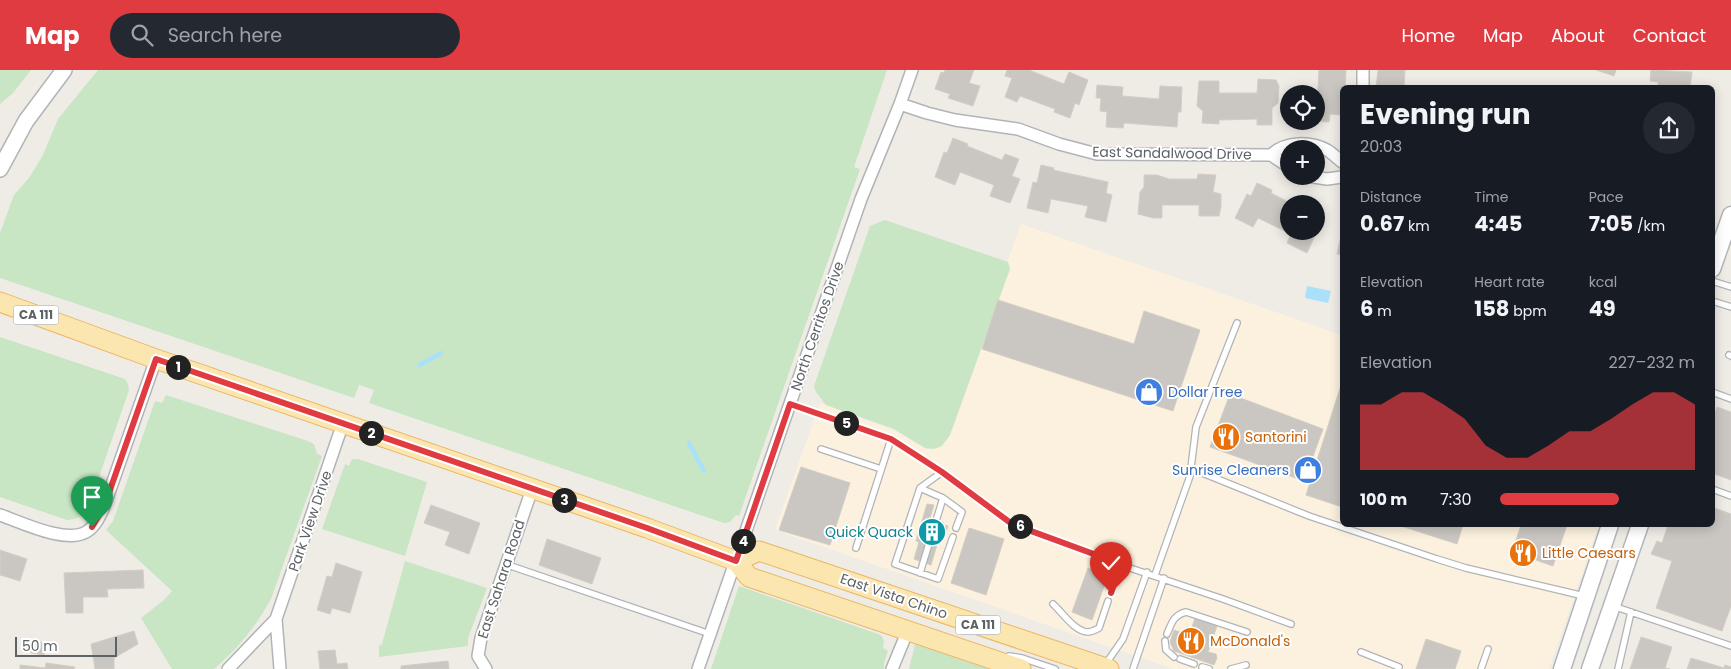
<!DOCTYPE html>
<html lang="en">
<head>
<meta charset="utf-8">
<style>
	body { margin:0; font-family:Poppins,sans-serif; background:#242831; color:#f1f3f6; height:100vh; display:flex; flex-direction:column; font-size:19px; white-space:nowrap }
	* { box-sizing:border-box; margin:0 }
	p { font-size:16px; color:#9ea1a6 }
	.icon { flex:none; width:28px; height:28px; fill:none; stroke:currentColor; stroke-width:2; stroke-linecap:round; stroke-linejoin:round }
	.map { position:relative; flex:1; overflow:hidden }
	.drawer { position:absolute; left:1340px; top:15px; width:375px; height:442px; display:flex; flex-direction:column; background:#171b24; border-radius:8px; box-shadow:0 2px 12px #0003 }
	.drawer>* { flex:none }
	.buttons { position:absolute; left:1280px; top:15px; display:grid; gap:10px }
	.buttons a { display:grid; place-items:center; width:45px; height:45px; border-radius:50%; background:#171b24; box-shadow:0 2px 12px #0003; font-size:25px }
	.scale { position:absolute; left:15px; bottom:12px; width:102px; box-sizing:border-box; padding-left:5px; border:2px solid #5d6265; border-top:0; font-size:14px; line-height:18px; white-space:nowrap; color:#5d6265; -webkit-text-stroke:4px #fff; paint-order:stroke }
	.pin { position:absolute; display:grid; place-items:center; width:42px; height:42px; color:#fff; margin:-51px -21px; border-radius:50% 50% 50% 0; rotate:-45deg; box-shadow:0 0 5px #0007 }
	.pin .icon { rotate:45deg }
	.km { position:absolute; width:25px; height:25px; margin:-12px; border-radius:50%; background:#222; color:#fff; font-size:14px; line-height:25px; text-align:center }
	.round { display:grid; place-items:center; flex:none; width:52px; height:52px; border-radius:26px; background:#242831 }
	.summary { display:flex; align-items:center; justify-content:space-between; height:85px; padding:0 20px }
	h1 { font-size:28px; font-weight:700; line-height:38px }
	.stats { display:grid; grid-template-columns:repeat(3,1fr); gap:8px; height:85px; padding:5px 20px }
	.stats div { display:grid; align-content:center }
	.stats b { font-size:21px; font-weight:700 }
	.stats small { font-size:14px; font-weight:400 }
	.stats p { font-size:14px }
	.chart { height:140px; padding:10px 20px }
	.chart p { display:flex; justify-content:space-between }
	.chart svg { width:100%; height:90px; margin-top:5px; fill:#e03b41; opacity:.7 }
	ul { padding:0 20px; list-style:none; font-size:16px }
	li { display:grid; grid-template-columns:80px 60px 1fr; align-items:center; height:38px }
	li i { height:12px; border-radius:6px; background:#e03b41 }
	header { display:flex; align-items:center; gap:30px; box-sizing:border-box; height:70px; padding:0 25px; background:#e03b41; color:#fff }
	header strong { font-size:24px }
	nav { display:flex; gap:28px; margin-inline-start:auto; font-size:18px }
	.search { width:350px; height:45px; background:#242831; display:flex; align-items:center; gap:12px; box-sizing:border-box; padding:0 18px; border-radius:28px; color:#9ea1a6; font-size:19px }
	.map>svg:first-child { display:block }
	.commercial { fill:#fcf1de }
	.green { fill:#c8e5c4 }
	.water { fill:#aae1fa }
	.lines { fill:none; stroke-linecap:round; stroke-linejoin:round }
	.stream { stroke:#aae1fa; stroke-width:4.5 }
	.building { fill:#cac7c2; stroke:#d3cdc4 }
	.service-casing { stroke:#b1b4b7; stroke-width:8 }
	.minor-casing { stroke:#b1b4b7; stroke-width:14 }
	.tertiary-casing { stroke:#b1b4b7; stroke-width:18 }
	.secondary-casing { stroke:#b2b6ba; stroke-width:19 }
	.primary-casing { stroke:#eab564; stroke-width:21 }
	.service { stroke:#fff; stroke-width:5.5 }
	.minor { stroke:#fff; stroke-width:11 }
	.tertiary { stroke:#fff; stroke-width:15 }
	.secondary { stroke:#fff; stroke-width:16 }
	.primary { stroke:#fbe6af; stroke-width:19 }
	.route-casing { stroke:#fff; stroke-width:10 }
	.route { stroke:#e03b41; stroke-width:6 }
	.labels { text-anchor:middle; stroke-width:4; stroke-linejoin:round; paint-order:stroke }
	.shield { fill:#fff; stroke:#8e9193; stroke-width:1 }
	.shield-label { font-size:12px; font-weight:bold; fill:#5d6265 }
	.street-label { font-size:14px; fill:#5d6265; stroke:#fff }
	.shop-label { font-size:14px; fill:#366cbe; stroke:#fff; text-anchor:start }
	.food-label { font-size:14px; fill:#c56008; stroke:#fff; text-anchor:start }
	.culture-label { font-size:14px; fill:#0d838f; stroke:#fff; text-anchor:end }
</style>
</head>
<body>
<header>
<strong>Map</strong>
<div class="search"><svg class="icon" aria-label="search" viewBox="0 0 24 24"><circle cx="10" cy="10" r="6"/><path d="M15 15l6 6"/></svg>Search here</div>
<nav><a>Home</a><a>Map</a><a>About</a><a>Contact</a></nav>
</header>
<div class="map">
<svg width="1731" height="599" viewBox="0 0 1731 599">
	<rect width="100%" height="100%" fill="#efece6"/>
	<path class="commercial" d="M1021,154L1342,265V455H1599L1549,599H1173L775,460L820,333L896,361L928,380L940,377Z"/>
	<path class="green" d="M0,0H31L13,23L0,34Z
		M98,0H887L854,97L860,99L739,446L736,445L730,452L724,453L369,333L374,320L359,315L354,328L0,208V163L14,125L29,108L42,87L58,49Z
		M885,150L1008,192L1010,199L950,365L942,376L934,379L925,378L894,359L826,335L816,322L814,316L870,156Z
		M0,267L125,309L128,314L129,320L90,433C85,445 80,449 67,450L0,427Z
		M166,325L308,371L314,374L317,384L322,386L271,529C256,556 238,579 214,599H172L141,548L164,530L172,521L106,460L113,451L155,331L162,333Z
		M352,389H358L427,412L405,486L322,459L345,394L349,396Z
		M405,491L487,518L468,568V576L379,587V576L382,574Z
		M739,516L878,564L882,566L884,572L883,578L888,581L884,593V599H711Z
		M915,574L988,599H909Z"/>
	<path class="water" d="M1307,216L1331,221L1328,233L1305,228Z"/>
	<g class="lines">
		<path class="stream" d="M420,295L441,283
			M689,373L704,401"/>
	</g>
	<path class="building" d="M945,0H974L969,13L980,16L973,36L948,28L950,24L935,19L941,2L944,3Z
		M1007,0H1029L1064,14L1069,2L1088,10L1079,35L1075,33L1070,48L1054,42L1055,39L1020,26L1017,32L1005,27L1012,8L1005,6Z
		M1319,0H1346L1345,18H1342V45L1330,44L1329,52L1313,51H1316Z
		M1378,0H1405L1404,18H1376Z
		M1596,0H1616L1614,6Z
		M1651,0L1692,2L1690,18H1658V12L1650,11Z
		M1258,9L1276,10L1279,16L1278,33L1272,38V55H1257V49L1219,50V54L1202,53L1203,41L1197,36L1199,11H1219V23H1257Z
		M1097,15L1123,17L1122,26L1159,29L1160,16L1182,17L1181,42H1178L1177,57L1124,53L1123,58L1106,57L1107,42L1100,41L1101,28H1096Z
		M953,68L968,74L967,76L1002,90L1005,84L1019,89L1012,106L1020,109L1010,133L990,126L994,115L960,102L955,115L935,107L944,82L947,83Z
		M1041,95L1054,98L1053,100L1108,112L1106,123L1112,125L1106,152L1085,147L1088,136L1051,129L1048,143L1027,138L1033,112L1037,113Z
		M1198,104L1216,105L1213,122L1221,124V137L1219,146H1199V135H1162V148H1153L1138,144L1140,122L1144,117V105H1157L1169,109H1197Z
		M1257,113L1272,120L1271,123L1292,134H1289V161H1317L1307,183L1287,173L1291,164L1258,148L1253,157L1235,148L1247,124L1251,126Z
		M1342,161V185L1337,184Z
		M998,230L1134,274L1144,241L1200,260L1173,341L982,279Z
		M1342,312V437L1306,425Z
		M1230,324L1323,359L1304,411L1210,377Z
		M1717,337L1731,342V410L1712,403V353Z
		M801,397L850,413L830,475L779,460Z
		M927,434L934,435L930,448L944,453L943,455L948,456L943,470L939,468L931,495L914,489L919,472L916,471Z
		M431,435L480,453L469,484L445,475L450,462L424,453Z
		M1712,437L1731,444V536L1722,561L1656,538L1672,491L1651,484L1657,471L1662,473L1668,455H1712Z
		M1398,455H1463L1457,474Z
		M1521,455H1567L1553,496L1512,482Z
		M969,458L1004,469L986,525L951,513Z
		M547,469L601,488L592,514L539,495Z
		M0,480L27,489L20,511L0,505Z
		M336,493L362,502L350,543L332,538L330,544L317,540L327,506L332,507Z
		M1088,498L1108,505L1092,550L1072,542Z
		M143,500L144,518L107,519L108,527H83V543H66L64,503Z
		M1195,548L1217,556L1208,582L1216,584L1217,588L1214,595L1174,581L1170,572L1174,560L1186,564L1190,563Z
		M134,561L138,574L114,588V599H95L91,574Z
		M1641,567L1672,577L1665,598L1670,599H1630Z
		M1426,569L1461,581L1455,599H1416Z
		M32,570L45,573L44,585L31,583Z
		M335,580L337,594L347,593L348,599H320L318,581Z
		M1691,588L1724,598L1725,595L1731,597V599H1687Z
		M448,591L449,599H401V596Z
		M46,593L75,597L74,599H20V595L45,598Z"/>
	<g class="lines">
		<defs>
			<path id="service" d="M1712,211L1731,217
				M1712,231L1731,237
				M1729,285L1731,286
				M1712,322L1731,329
				M790,334L891,369L942,402L1012,454L1121,495L1223,529L1291,554
				M821,379L881,399
				M1190,398L1309,446L1437,489L1466,498L1584,526
				M942,402L920,418L895,494L938,509L953,467
				M920,418L943,428L962,442L956,458
				M1712,419L1731,426
				M856,478L891,369
				M505,494L710,564
				M920,503L943,428
				M1155,505L1190,406L1196,357L1237,253
				M1111,523L1121,495
				M1053,534C1062,542 1075,562 1088,562C1092,562 1095,560 1099,558L1108,531
				M1613,536L1731,576
				M1167,564C1172,552 1174,545 1186,542L1247,562
				M1165,571L1166,580L1174,587
				M1361,582L1399,597
				M1009,586L1022,588L1055,599
				M1180,589L1194,594
				M1105,595L1123,569L1147,502
				M1202,597L1209,599
				M1133,599L1164,508
				M1231,599L1246,595
				M1481,599L1488,579
				M1618,599L1631,542"/>
			<path id="minor" d="M1363,0V18
				M900,34L927,43L955,50L1018,59L1059,74L1097,84L1271,85L1289,97
				M1271,85C1285,71 1310,71 1327,80C1332,83 1337,88 1342,92
				M1307,106L1327,109L1342,107
				M0,445C21,452 65,474 86,462C95,457 100,446 104,437L156,289
				M228,599L276,549
				M280,599L276,549L343,353
				M486,599L478,586L481,568L532,419
				M698,599L861,129L900,34L912,0
				M892,599L908,560"/>
			<path id="tertiary" d="M0,99L26,51L64,0"/>
			<path id="secondary" d="M1712,199L1731,145
				M1562,599L1610,455
				M1590,599L1640,455"/>
			<path id="primary" d="M0,232L156,289L647,458L736,491L749,507L1021,599
				M736,491L759,481L1109,599"/>
		</defs>
		<use href="#service" class="service-casing"/>
		<use href="#minor" class="minor-casing"/>
		<use href="#tertiary" class="tertiary-casing"/>
		<use href="#secondary" class="secondary-casing"/>
		<use href="#primary" class="primary-casing"/>
		<use href="#service" class="service"/>
		<use href="#minor" class="minor"/>
		<use href="#tertiary" class="tertiary"/>
		<use href="#secondary" class="secondary"/>
		<use href="#primary" class="primary"/>
	</g>
	<g class="lines">
		<defs>
			<path id="route" d="M92,457L104,437L156,289L647,458L736,491L790,334L891,369L942,402L1012,454L1121,494L1111,523"/>
		</defs>
		<use href="#route" class="route-casing"/>
		<use href="#route" class="route"/>
	</g>
	<defs>
		<symbol id="shop-disc" viewBox="-11 -11 22 22"><circle r="9.5" fill="#3f7fe0" stroke="#fff"/><path d="M-5-2.5h2.3a2.7 3.5 0 0 1 5.4 0H5L5.5 6h-11ZM-1.5-2.5h3a1.5 2.3 0 0 0-3 0Z" fill="#fff"/></symbol>
		<symbol id="restaurant-disc" viewBox="-11 -11 22 22"><circle r="9.5" fill="#e8710a" stroke="#fff"/><path d="M-5-6h1v4h1v-4h1v4h1v-4h1v5L-1.5 .5V6h-2V.5L-5-1ZM5-6V6H3V1.5H1.5Q1.5-4 5-6Z" fill="#fff"/></symbol>
		<symbol id="building-disc" viewBox="-11 -11 22 22"><circle r="9.5" fill="#0f9aa8" stroke="#fff"/><path d="M-4-6H4V6H1V3H-1V6H-4ZM-2.5-4.3h1.7v1.8h-1.7ZM.8-4.3h1.7v1.8H.8ZM-2.5-1h1.7V.8h-1.7ZM.8-1h1.7V.8H.8Z" fill="#fff"/></symbol>
	</defs>
	<g fill-rule="evenodd">
		<use href="#shop-disc" x="1133" y="306" width="32" height="32"/>
		<use href="#restaurant-disc" x="1210" y="351" width="32" height="32"/>
		<use href="#shop-disc" x="1292" y="384" width="32" height="32"/>
		<use href="#building-disc" x="916" y="446" width="32" height="32"/>
		<use href="#restaurant-disc" x="1507" y="467" width="32" height="32"/>
		<use href="#restaurant-disc" x="1175" y="555" width="32" height="32"/>
	</g>
	<g class="labels">
		<g class="shield">
			<rect x="13.5" y="235.5" width="45" height="19" rx="4"/>
			<rect x="955.5" y="545.5" width="45" height="19" rx="4"/>
		</g>
		<g class="shield-label">
			<text x="36" y="249">CA 111</text>
			<text x="978" y="559">CA 111</text>
		</g>
		<g class="street-label">
			<text transform="translate(1172 83) rotate(1)" y="5">East Sandalwood Drive</text>
			<text transform="translate(817 256) rotate(-71)" y="5">North Cerritos Drive</text>
			<text transform="translate(310 451) rotate(-71)" y="5">Park View Drive</text>
			<text transform="translate(501 509) rotate(-72)" y="5">East Sahara Road</text>
			<text transform="translate(894 526) rotate(19)" y="5">East Vista Chino</text>
		</g>
		<g class="shop-label">
			<text x="1168" y="327">Dollar Tree</text>
			<text x="1289" y="405" text-anchor="end">Sunrise Cleaners</text>
		</g>
		<g class="food-label">
			<text x="1245" y="372">Santorini</text>
			<text x="1542" y="488">Little Caesars</text>
			<text x="1210" y="576">McDonald's</text>
		</g>
		<g class="culture-label">
			<text x="913" y="467">Quick Quack</text>
		</g>
	</g>
</svg>
<div class="buttons">
<a><svg class="icon" aria-label="locate" viewBox="0 0 24 24"><circle cx="12" cy="12" r="6"/><path d="M12 2v4M12 18v4M2 12h4M18 12h4"/></svg></a>
<a>+</a>
<a>−</a>
</div>
<div class="scale">50 m</div>
<div class="pin" style="left:92px;top:457px;background:#1e9e55"><svg class="icon" aria-label="arrive" viewBox="0 0 24 24"><path d="M6 21V4h12l-3 4 3 4H6"/></svg></div>
<div class="pin" style="left:1111px;top:523px;background:#d93025"><svg class="icon" aria-label="check" viewBox="0 0 24 24"><path d="M5 12l5 5 9-10"/></svg></div>
<b class="km" style="left:178px;top:297px">1</b>
<b class="km" style="left:371px;top:363px">2</b>
<b class="km" style="left:564px;top:430px">3</b>
<b class="km" style="left:743px;top:471px">4</b>
<b class="km" style="left:846px;top:353px">5</b>
<b class="km" style="left:1020px;top:456px">6</b>
<section class="drawer">
<div class="summary"><div><h1>Evening run</h1><p>20:03</p></div><a class="round"><svg class="icon" aria-label="share" viewBox="0 0 24 24"><path d="M12 15V3M7 8l5-5 5 5M5 13v7h14v-7"/></svg></a></div>
<div class="stats">
<div><p>Distance</p><b>0.67<small> km</small></b></div>
<div><p>Time</p><b>4:45</b></div>
<div><p>Pace</p><b>7:05<small> /km</small></b></div>
</div>
<div class="stats">
<div><p>Elevation</p><b>6<small> m</small></b></div>
<div><p>Heart rate</p><b>158<small> bpm</small></b></div>
<div><p>kcal</p><b>49</b></div>
</div>
<div class="chart"><p><span>Elevation</span>227–232 m</p>
<svg viewBox="0 0 160 44" preserveAspectRatio="none"><path d="M0 44V12L10 12L20 6L30 6L40 12L50 19L60 32L70 38L80 38L90 32L100 25L110 25L120 19L130 12L140 6L150 6L160 12V44z"/></svg>
</div>
<ul>
<li><b>100 m</b>7:30<i style="width:61%"></i></li>
</ul>
</section>
</div>
</body>
</html>
